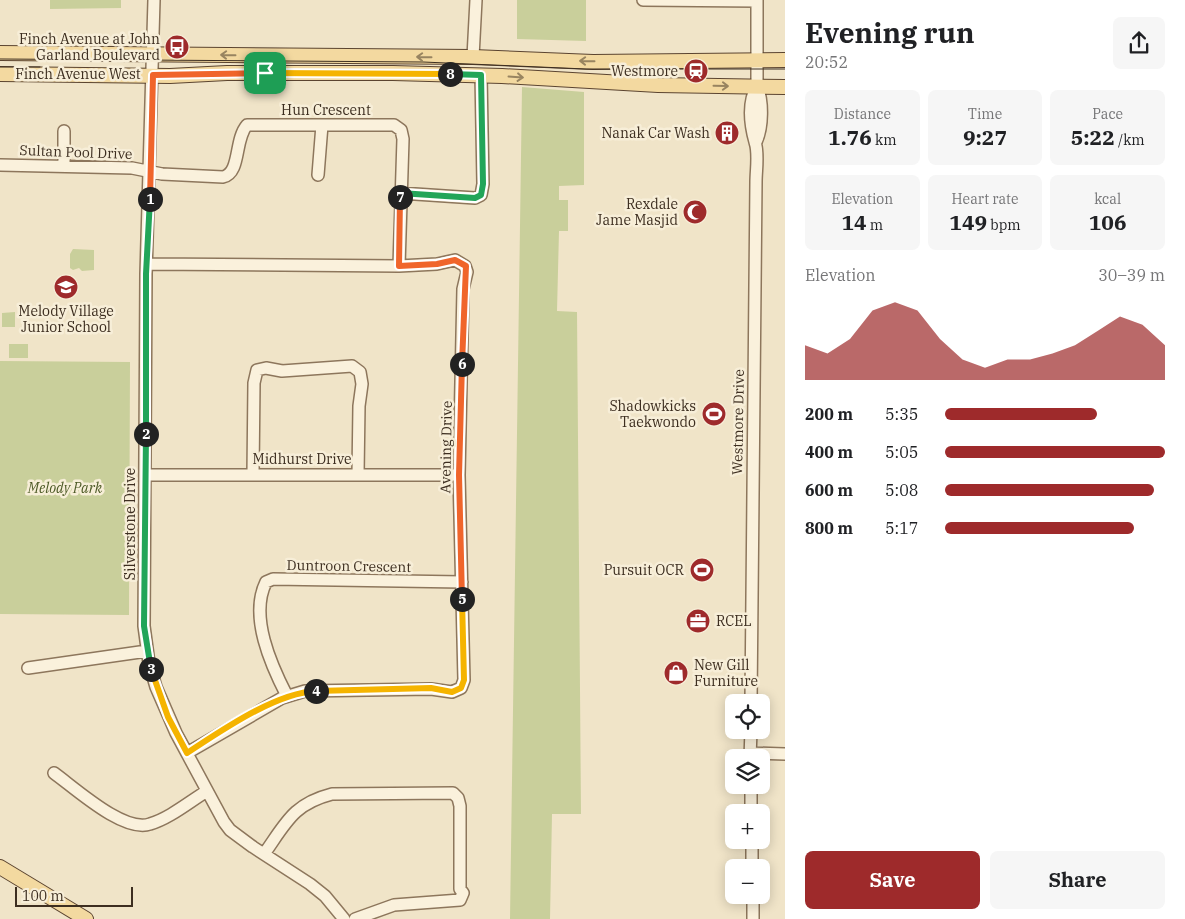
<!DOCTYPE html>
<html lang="en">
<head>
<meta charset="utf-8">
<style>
	body { margin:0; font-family:"IBM Plex Serif",serif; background:#f6f6f6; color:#202124; height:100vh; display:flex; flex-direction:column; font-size:19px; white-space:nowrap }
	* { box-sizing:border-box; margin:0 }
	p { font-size:16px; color:#757577 }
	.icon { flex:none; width:28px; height:28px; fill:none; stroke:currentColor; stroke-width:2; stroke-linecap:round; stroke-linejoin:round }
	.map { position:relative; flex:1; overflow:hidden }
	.side { display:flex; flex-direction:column; background:#fff; width:400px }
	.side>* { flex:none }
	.controls { position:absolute; left:725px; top:694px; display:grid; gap:10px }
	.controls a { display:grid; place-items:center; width:45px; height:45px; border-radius:8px; background:#fff; box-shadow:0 2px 12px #0003; font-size:25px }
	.scale { position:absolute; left:15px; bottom:12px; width:118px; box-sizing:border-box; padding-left:5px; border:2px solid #3d2e20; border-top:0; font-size:14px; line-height:18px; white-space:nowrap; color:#3d2e20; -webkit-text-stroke:4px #f7eed8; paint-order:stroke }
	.pin { position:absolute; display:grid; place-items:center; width:42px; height:42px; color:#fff; margin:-21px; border-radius:10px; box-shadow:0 2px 8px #0006 }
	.km { position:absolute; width:25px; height:25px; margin:-12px; border-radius:50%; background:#222; color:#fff; font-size:14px; line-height:25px; text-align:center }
	.round { display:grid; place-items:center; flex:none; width:52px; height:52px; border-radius:8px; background:#f6f6f6 }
	.summary { display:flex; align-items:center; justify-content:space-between; height:85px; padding:0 20px }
	h1 { font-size:28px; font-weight:700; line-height:38px }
	.stats { display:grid; grid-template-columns:repeat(3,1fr); gap:8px; height:85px; padding:5px 20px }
	.stats div { display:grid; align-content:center; border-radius:8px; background:#f6f6f6; text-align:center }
	.stats b { font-size:21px; font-weight:700 }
	.stats small { font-size:14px; font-weight:400 }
	.stats p { font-size:14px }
	.chart { height:140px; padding:10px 20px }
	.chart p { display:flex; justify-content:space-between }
	.chart svg { width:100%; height:90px; margin-top:5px; fill:#9e2a2b; opacity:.7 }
	.cta { display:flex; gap:10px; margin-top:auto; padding:10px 20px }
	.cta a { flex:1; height:58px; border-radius:8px; background:#9e2a2b; color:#fff; font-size:20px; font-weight:700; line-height:58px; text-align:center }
	.cta a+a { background:#f6f6f6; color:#202124 }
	ul { padding:0 20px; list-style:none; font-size:16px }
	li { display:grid; grid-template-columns:80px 60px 1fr; align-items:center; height:38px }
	li i { height:12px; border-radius:6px; background:#9e2a2b }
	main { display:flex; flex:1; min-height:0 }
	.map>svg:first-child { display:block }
	.green { fill:#c9cf9b }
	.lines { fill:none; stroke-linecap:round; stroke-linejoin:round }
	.minor-casing { stroke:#8d765c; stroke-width:14 }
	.major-casing { stroke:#5b4430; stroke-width:16 }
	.minor { stroke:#faf1dc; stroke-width:11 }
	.major { stroke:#f3d9a0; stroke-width:14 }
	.tram { stroke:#3d2e20; stroke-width:1 }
	.oneway { stroke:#988460 }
	.split-1-casing { stroke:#fff; stroke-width:10 }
	.split-2-casing { stroke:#fff; stroke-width:10 }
	.split-3-casing { stroke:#fff; stroke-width:10 }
	.split-4-casing { stroke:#fff; stroke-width:10 }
	.split-5-casing { stroke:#fff; stroke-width:10 }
	.split-6-casing { stroke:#fff; stroke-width:10 }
	.split-7-casing { stroke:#fff; stroke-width:10 }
	.split-8-casing { stroke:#fff; stroke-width:10 }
	.split-9-casing { stroke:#fff; stroke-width:10 }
	.split-1 { stroke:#f0652b; stroke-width:6 }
	.split-2 { stroke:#22a559; stroke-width:6 }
	.split-3 { stroke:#22a559; stroke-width:6 }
	.split-4 { stroke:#f5b400; stroke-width:6 }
	.split-5 { stroke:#f5b400; stroke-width:6 }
	.split-6 { stroke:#f0652b; stroke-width:6 }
	.split-7 { stroke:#f0652b; stroke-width:6 }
	.split-8 { stroke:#22a559; stroke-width:6 }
	.split-9 { stroke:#f5b400; stroke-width:6 }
	.labels { text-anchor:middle; stroke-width:5; stroke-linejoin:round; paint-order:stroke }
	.poi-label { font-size:14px; fill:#3d2e20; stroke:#f7eed8; text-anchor:end }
	.street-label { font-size:14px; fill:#3d2e20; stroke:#f7eed8 }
	.park-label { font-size:14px; font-style:italic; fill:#4d5a26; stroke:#f7eed8 }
</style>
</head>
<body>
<main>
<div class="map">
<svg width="785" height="919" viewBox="0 0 785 919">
	<rect width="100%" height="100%" fill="#f0e4c8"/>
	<path class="green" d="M50,0H121V8L50,9Z
		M517,0H586V41L517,39Z
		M522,87L584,92V185L559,186V200H568V231H559L557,311L577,312L581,814H552L550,919H510Z
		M73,249L94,250V270L82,271L79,268L73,270L70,268V254Z
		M15,312V327H2V313Z
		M9,344H28V358H9Z
		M0,361L130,362L129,615L0,614Z"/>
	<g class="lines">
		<defs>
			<path id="minor" d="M154,0L146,274L144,626L149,663L156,687L176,733L224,822L230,830L253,847L310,884L325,896L344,919
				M643,0L757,1
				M473,57L476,0
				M756,142C763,127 763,101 757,86V0
				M0,165L132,168L162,174L223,177C241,173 234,140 247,125H394L401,130L403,139L399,266
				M64,166V131
				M318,175L322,125
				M400,193L475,198L481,195L483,184L481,75
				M147,264L399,266L437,264L455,260L465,266L467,272L463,289L459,475L464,680L461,688L452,692L431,689L305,691L282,698L187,753
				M253,474L254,383L257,370L266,368L282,371L352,366L360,372L362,384L359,406L358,474
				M145,475H459
				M28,668L147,651
				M287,696C271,665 249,616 266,582L273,579L462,582
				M751,702L756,182C756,170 759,153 755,142C750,124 747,103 757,86
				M750,753L785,754
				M750,758L751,730
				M54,773C76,789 124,833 150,824C170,818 189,802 207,791
				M751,785V812
				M752,840V868
				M264,854C286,823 293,804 332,794L453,793L458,798L460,806V889L463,893L460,900L394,905L355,919
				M753,895V919"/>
			<path id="major" d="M0,53L473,57L593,62L785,60
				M0,74L170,76L227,73H393L502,76L658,85L785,87
				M0,867L86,919"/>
		</defs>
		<use href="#minor" class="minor-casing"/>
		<use href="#major" class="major-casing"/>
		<use href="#minor" class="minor"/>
		<use href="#major" class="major"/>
		<path class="tram" d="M0,59L423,62L586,69H785
			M0,67H40"/>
	</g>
	<defs><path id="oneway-shaft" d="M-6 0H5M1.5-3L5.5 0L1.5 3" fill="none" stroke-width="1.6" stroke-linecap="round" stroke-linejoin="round" transform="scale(1.25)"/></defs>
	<g class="oneway">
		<use href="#oneway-shaft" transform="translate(228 55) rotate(-179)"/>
		<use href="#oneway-shaft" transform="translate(424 57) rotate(-179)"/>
		<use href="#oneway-shaft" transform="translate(587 61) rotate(-179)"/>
		<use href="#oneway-shaft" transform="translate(516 77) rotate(4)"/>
		<use href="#oneway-shaft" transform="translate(721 86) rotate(1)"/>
	</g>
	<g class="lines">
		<defs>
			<path id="split-1" d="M150,199L153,75L265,73"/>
			<path id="split-2" d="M146,434V274L150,199"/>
			<path id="split-3" d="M146,434L144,626L151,669"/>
			<path id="split-4" d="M151,669L168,717L187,753C221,731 275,693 316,691"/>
			<path id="split-5" d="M316,691L431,688L452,692L461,688L464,680L462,599"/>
			<path id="split-6" d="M462,364L459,475L462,599"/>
			<path id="split-7" d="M400,197L399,266L437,264L455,260L466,266L462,364"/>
			<path id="split-8" d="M400,197V193L475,198L481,195L483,184L481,75L450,74"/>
			<path id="split-9" d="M265,73L450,74"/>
		</defs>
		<use href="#split-1" class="split-1-casing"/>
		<use href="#split-2" class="split-2-casing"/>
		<use href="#split-3" class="split-3-casing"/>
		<use href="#split-4" class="split-4-casing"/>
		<use href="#split-5" class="split-5-casing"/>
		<use href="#split-6" class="split-6-casing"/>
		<use href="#split-7" class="split-7-casing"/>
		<use href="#split-8" class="split-8-casing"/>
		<use href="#split-9" class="split-9-casing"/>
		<use href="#split-1" class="split-1"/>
		<use href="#split-2" class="split-2"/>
		<use href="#split-3" class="split-3"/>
		<use href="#split-4" class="split-4"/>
		<use href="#split-5" class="split-5"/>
		<use href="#split-6" class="split-6"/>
		<use href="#split-7" class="split-7"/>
		<use href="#split-8" class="split-8"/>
		<use href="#split-9" class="split-9"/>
	</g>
	<defs>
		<symbol id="bus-disc" viewBox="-11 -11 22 22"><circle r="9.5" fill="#9e2a2b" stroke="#f7eed8"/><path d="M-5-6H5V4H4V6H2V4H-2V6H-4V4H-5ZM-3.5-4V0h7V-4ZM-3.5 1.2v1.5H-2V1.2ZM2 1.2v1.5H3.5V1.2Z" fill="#fff"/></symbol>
		<symbol id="station-disc" viewBox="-11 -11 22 22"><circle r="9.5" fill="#9e2a2b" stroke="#f7eed8"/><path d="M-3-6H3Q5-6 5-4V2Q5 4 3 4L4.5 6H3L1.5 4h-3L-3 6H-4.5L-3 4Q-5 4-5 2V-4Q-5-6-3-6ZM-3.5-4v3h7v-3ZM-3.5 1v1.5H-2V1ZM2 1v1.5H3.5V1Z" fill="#fff"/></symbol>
		<symbol id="building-disc" viewBox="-11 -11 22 22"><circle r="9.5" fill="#9e2a2b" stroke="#f7eed8"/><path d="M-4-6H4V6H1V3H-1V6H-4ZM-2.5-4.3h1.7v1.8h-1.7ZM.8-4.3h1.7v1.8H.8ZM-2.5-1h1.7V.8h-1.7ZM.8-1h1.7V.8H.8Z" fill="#fff"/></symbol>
		<symbol id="mosque-disc" viewBox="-11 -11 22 22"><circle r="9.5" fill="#9e2a2b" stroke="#f7eed8"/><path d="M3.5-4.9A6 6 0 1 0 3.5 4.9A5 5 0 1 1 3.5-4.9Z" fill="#fff"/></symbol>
		<symbol id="school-disc" viewBox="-11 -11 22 22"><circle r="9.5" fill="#9e2a2b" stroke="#f7eed8"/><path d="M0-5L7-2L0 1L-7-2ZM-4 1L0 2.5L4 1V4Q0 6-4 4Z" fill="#fff"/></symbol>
		<symbol id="stadium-disc" viewBox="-11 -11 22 22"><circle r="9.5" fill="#9e2a2b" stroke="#f7eed8"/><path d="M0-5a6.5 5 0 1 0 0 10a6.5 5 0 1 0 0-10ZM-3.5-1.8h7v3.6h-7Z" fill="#fff"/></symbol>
		<symbol id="office-disc" viewBox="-11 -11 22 22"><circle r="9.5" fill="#9e2a2b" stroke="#f7eed8"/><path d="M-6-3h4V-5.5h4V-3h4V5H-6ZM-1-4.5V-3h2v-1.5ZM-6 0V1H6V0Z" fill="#fff"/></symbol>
		<symbol id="shop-disc" viewBox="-11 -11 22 22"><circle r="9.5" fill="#9e2a2b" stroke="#f7eed8"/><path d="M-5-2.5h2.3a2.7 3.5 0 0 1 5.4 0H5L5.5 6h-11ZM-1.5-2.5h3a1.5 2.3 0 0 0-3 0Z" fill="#fff"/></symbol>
	</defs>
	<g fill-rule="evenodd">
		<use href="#bus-disc" x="163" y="33" width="28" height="28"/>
		<use href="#station-disc" x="682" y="57" width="28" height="28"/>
		<use href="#building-disc" x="713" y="119" width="28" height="28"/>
		<use href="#mosque-disc" x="681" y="198" width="28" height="28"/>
		<use href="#school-disc" x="52" y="273" width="28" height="28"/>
		<use href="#stadium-disc" x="700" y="400" width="28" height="28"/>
		<use href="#stadium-disc" x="688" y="556" width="28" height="28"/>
		<use href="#office-disc" x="684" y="607" width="28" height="28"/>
		<use href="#shop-disc" x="662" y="659" width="28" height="28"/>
	</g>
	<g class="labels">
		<g class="poi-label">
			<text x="160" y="44">Finch Avenue at John<tspan x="160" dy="16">Garland Boulevard</tspan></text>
			<text x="678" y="76">Westmore</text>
			<text x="710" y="138">Nanak Car Wash</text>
			<text x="678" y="209">Rexdale<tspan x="678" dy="16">Jame Masjid</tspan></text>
			<text x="66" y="316" text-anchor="middle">Melody Village<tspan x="66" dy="16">Junior School</tspan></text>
			<text x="696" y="411">Shadowkicks<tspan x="696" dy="16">Taekwondo</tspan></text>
			<text x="684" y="575">Pursuit OCR</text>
			<text x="716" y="626" text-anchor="start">RCEL</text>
			<text x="694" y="670" text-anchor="start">New Gill<tspan x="694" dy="16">Furniture</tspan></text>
		</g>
		<g class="street-label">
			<text x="78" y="79">Finch Avenue West</text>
			<text x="326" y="115">Hun Crescent</text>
			<text transform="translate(76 152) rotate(2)" y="5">Sultan Pool Drive</text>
			<text transform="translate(738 422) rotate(-89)" y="5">Westmore Drive</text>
			<text transform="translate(446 447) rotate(-89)" y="5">Avening Drive</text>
			<text x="302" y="464">Midhurst Drive</text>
			<text transform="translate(130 524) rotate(-90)" y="5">Silverstone Drive</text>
			<text transform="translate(349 566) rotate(1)" y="5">Duntroon Crescent</text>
		</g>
		<g class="park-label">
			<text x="65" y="493">Melody Park</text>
		</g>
	</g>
</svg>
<div class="controls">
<a><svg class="icon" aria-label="locate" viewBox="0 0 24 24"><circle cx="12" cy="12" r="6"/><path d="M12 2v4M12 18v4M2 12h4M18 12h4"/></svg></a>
<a><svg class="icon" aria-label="layers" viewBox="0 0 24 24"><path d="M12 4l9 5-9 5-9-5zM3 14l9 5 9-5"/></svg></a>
<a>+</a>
<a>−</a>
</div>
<div class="scale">100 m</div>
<div class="pin" style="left:265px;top:73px;background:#1e9e55"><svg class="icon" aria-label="arrive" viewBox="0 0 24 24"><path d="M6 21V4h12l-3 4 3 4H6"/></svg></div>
<b class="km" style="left:150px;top:199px">1</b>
<b class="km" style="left:146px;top:434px">2</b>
<b class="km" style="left:151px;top:669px">3</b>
<b class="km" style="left:316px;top:691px">4</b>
<b class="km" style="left:462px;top:599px">5</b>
<b class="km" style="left:462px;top:364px">6</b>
<b class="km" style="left:400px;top:197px">7</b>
<b class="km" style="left:450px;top:74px">8</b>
</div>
<section class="side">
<div class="summary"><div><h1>Evening run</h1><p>20:52</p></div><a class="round"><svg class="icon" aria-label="share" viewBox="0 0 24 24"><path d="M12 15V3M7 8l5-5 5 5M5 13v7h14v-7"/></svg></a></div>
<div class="stats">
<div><p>Distance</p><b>1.76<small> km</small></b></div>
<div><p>Time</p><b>9:27</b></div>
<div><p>Pace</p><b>5:22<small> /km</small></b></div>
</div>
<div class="stats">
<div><p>Elevation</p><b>14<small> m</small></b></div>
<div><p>Heart rate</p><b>149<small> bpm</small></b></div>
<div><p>kcal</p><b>106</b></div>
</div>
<div class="chart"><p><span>Elevation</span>30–39 m</p>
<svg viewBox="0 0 160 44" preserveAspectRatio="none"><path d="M0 44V27L10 31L20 24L30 10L40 6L50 10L60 24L70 34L80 38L90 34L100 34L110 31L120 27L130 20L140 13L150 17L160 27V44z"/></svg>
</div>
<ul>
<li><b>200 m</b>5:35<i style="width:69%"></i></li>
<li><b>400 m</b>5:05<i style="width:100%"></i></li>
<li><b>600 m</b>5:08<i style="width:95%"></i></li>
<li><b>800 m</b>5:17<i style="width:86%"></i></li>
</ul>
<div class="cta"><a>Save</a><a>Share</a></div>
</section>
</main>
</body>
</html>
